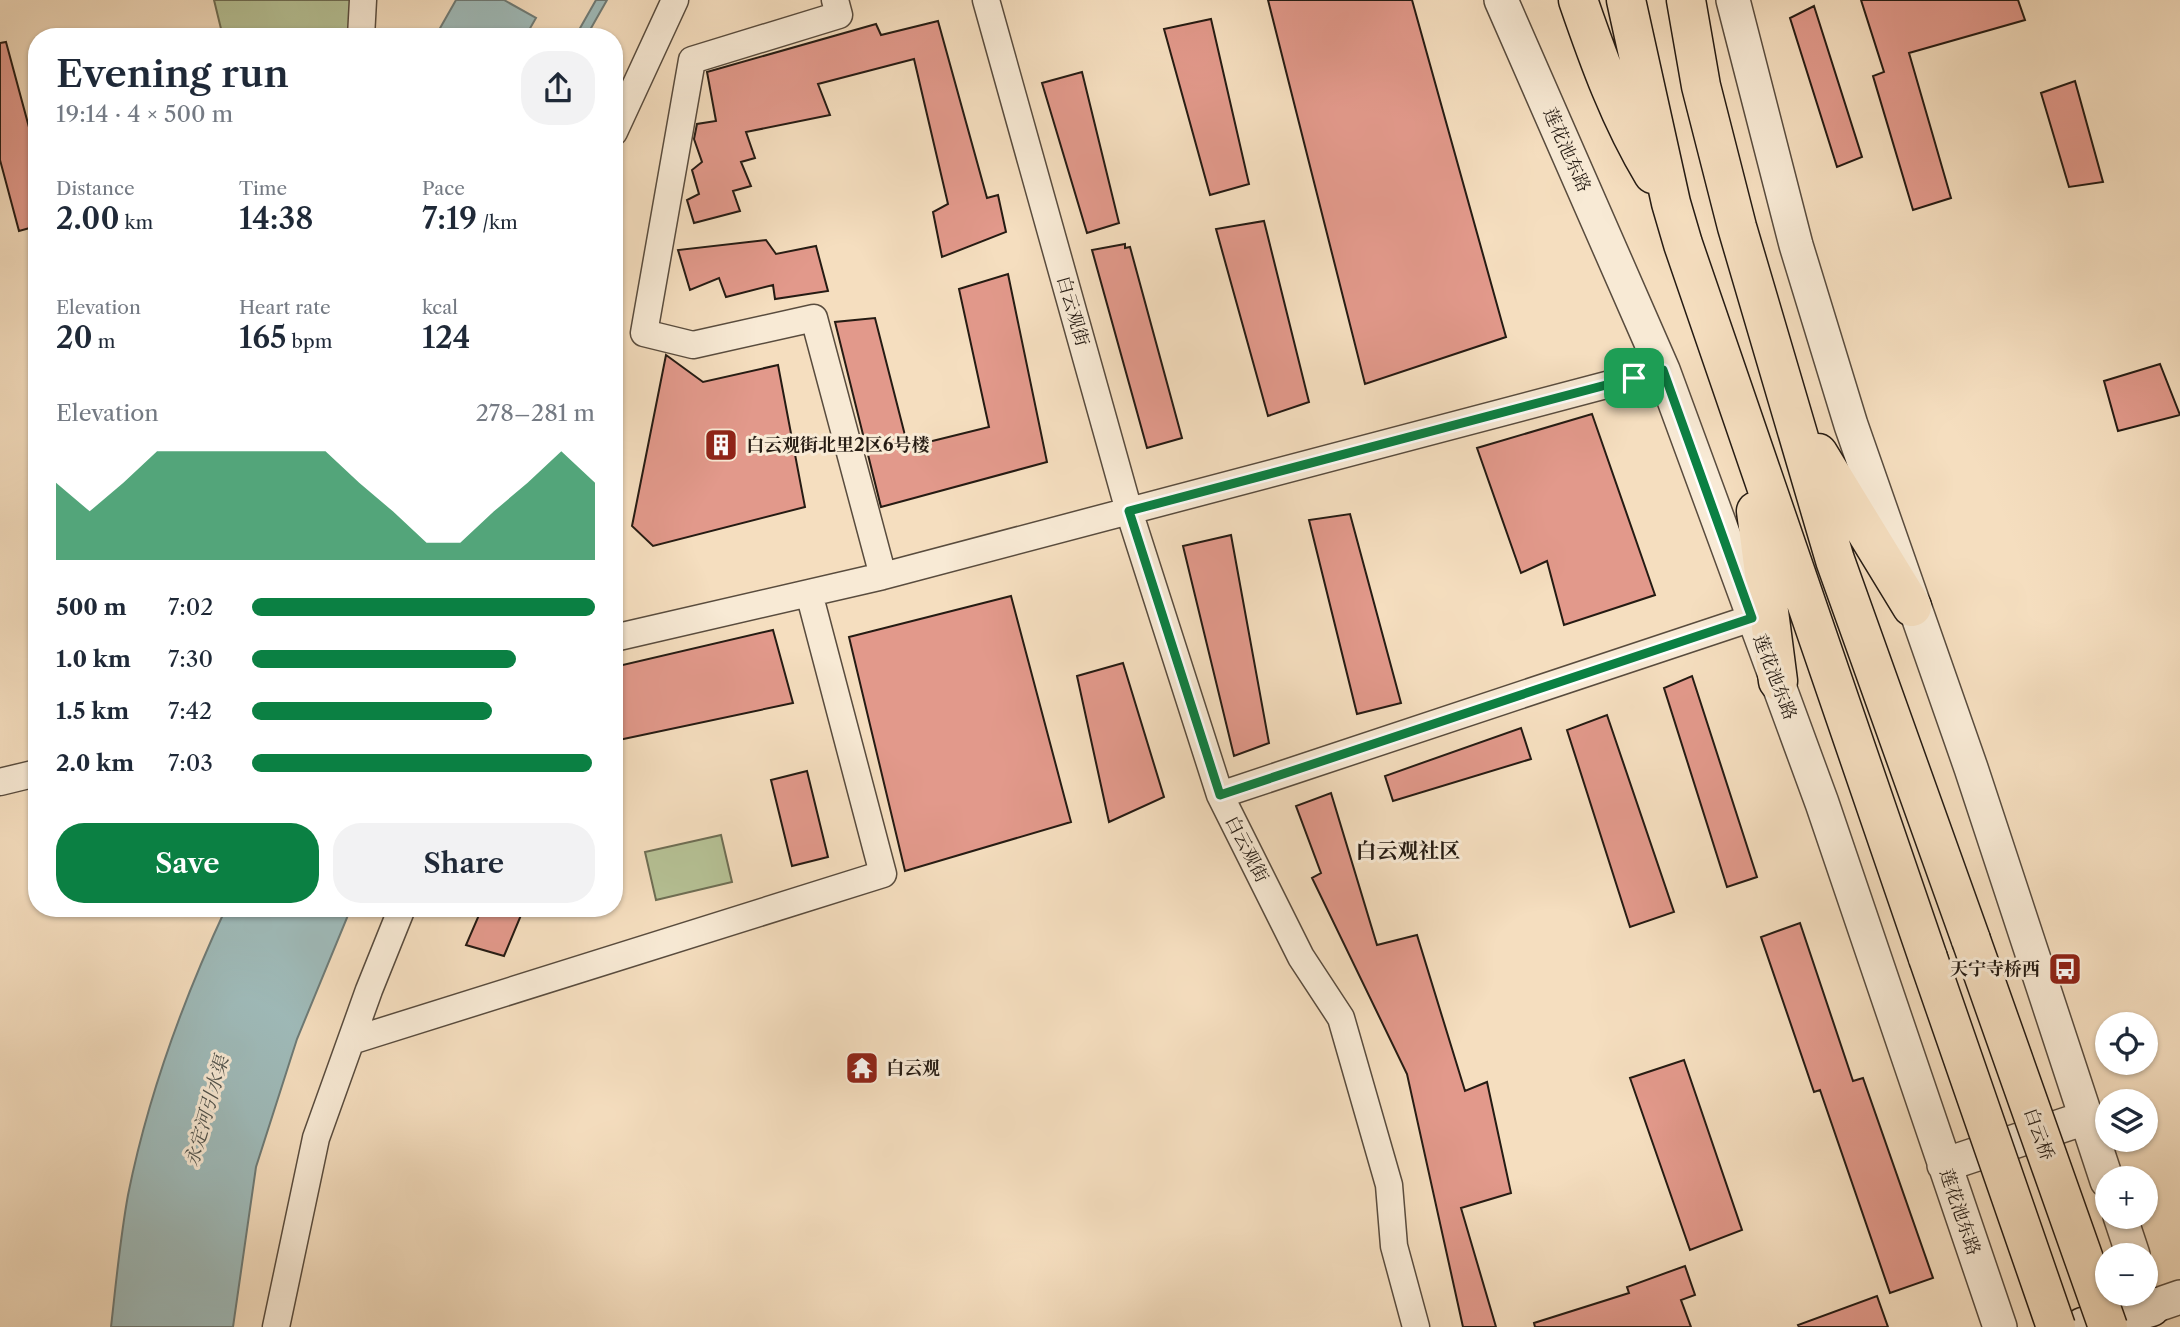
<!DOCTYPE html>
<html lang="en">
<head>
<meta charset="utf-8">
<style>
	body { margin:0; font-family:"Libre Caslon Text","Noto Serif SC",serif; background:#f2f2f3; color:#1f2937; height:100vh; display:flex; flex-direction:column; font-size:26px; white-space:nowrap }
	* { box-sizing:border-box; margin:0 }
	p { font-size:23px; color:#747a83 }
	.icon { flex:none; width:38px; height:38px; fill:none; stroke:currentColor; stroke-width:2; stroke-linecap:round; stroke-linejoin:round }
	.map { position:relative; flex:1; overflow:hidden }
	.side { position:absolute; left:28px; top:28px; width:595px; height:889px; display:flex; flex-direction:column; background:#fff; border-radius:28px; box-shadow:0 2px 5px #0004 }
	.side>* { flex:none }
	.fabs { position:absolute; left:2095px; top:1012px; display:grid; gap:14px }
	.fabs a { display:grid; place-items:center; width:63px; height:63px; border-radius:50%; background:#fff; box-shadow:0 2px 5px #0004; font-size:35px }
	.pin { position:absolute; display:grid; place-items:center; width:60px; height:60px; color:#fff; margin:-30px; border-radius:14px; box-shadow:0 4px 10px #0006 }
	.round { display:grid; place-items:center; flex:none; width:74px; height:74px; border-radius:28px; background:#f2f2f3 }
	.summary { display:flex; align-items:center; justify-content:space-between; height:119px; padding:0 28px }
	h1 { font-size:38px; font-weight:600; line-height:52px }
	.metrics { display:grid; grid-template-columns:repeat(3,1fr); gap:10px; height:119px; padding:7px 28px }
	.metrics div { display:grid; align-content:center }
	.metrics b { font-size:30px; font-weight:600 }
	.metrics small { font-size:19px; font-weight:400 }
	.metrics p { font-size:19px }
	.chart { height:196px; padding:14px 28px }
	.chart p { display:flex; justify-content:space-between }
	.chart svg { width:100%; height:126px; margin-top:7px; fill:#0b8043; opacity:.7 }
	.primary-button { display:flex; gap:14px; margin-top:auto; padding:14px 28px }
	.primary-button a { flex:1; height:80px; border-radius:28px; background:#0b8043; color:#fff; font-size:28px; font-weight:600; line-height:80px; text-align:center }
	.primary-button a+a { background:#f2f2f3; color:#1f2937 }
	ul { padding:0 28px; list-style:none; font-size:23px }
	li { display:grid; grid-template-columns:112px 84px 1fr; align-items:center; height:52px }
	li i { height:18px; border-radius:9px; background:#0b8043 }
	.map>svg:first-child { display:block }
	.green { fill:#b6c296; stroke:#6e6e54; stroke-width:2 }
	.water { fill:#9fbbba; stroke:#6e7b77; stroke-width:2 }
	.building { fill:#e2998b; stroke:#251b13; stroke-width:2 }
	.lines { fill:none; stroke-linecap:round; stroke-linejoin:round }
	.minor-casing { stroke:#594c3e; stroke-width:29 }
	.tertiary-casing { stroke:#594c3e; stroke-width:36 }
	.secondary-casing { stroke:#251b13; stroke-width:41 }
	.trunk-casing { stroke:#251b13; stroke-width:41 }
	.minor { stroke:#f8ead5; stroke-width:26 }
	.tertiary { stroke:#f8ead5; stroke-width:33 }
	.secondary { stroke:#f8ead5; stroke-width:38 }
	.trunk { stroke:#f5debf; stroke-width:38 }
	.trunk-bridge-casing { stroke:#251b13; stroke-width:41; stroke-linecap:butt }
	.trunk-bridge { stroke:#f5debf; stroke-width:38 }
	.route-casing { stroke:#fff; stroke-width:14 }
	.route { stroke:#0b8043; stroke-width:9 }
	.labels { text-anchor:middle; stroke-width:6; stroke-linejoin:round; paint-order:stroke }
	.street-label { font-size:18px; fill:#251b13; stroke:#f8ead5 }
	.poi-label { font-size:18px; font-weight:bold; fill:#251b13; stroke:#f8ead5; text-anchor:start }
	.water-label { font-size:19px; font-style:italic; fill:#50534d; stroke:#f8ead5 }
	.quarter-label { font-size:21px; font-weight:bold; fill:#251b13; stroke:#f8ead5 }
</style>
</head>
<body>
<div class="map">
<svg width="2180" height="1327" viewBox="0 0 2180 1327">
	<rect width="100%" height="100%" fill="#f5debf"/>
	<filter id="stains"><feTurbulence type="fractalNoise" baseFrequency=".00286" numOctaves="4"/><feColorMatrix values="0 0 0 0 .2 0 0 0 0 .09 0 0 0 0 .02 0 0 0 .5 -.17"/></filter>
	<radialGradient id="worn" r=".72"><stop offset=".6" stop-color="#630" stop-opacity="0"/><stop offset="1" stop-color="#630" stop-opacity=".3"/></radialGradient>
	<path class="green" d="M214,0H363L361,37H223Z
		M721,835L732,882L656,900L645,852Z"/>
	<path class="water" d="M456,0H504L536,18L525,37H435Z
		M596,0H607L586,37H575Z
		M226,908H351L297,1039L256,1167L233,1327H111C116,1283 120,1239 128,1195C148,1095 183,1000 226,908Z"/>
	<path class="building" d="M1268,0H1412L1506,337L1365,384Z
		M1861,0H2018L2025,20L1909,53L1951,198L1913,210L1873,76L1884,72Z
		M1814,6L1862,157L1837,167L1790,18Z
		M1211,19L1249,184L1210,195L1164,29Z
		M938,21L987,198L998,195L1006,232L942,257L933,212L948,204L914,59L818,84L830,115L746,132L755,158L741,162L751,186L733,191L740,211L694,223L687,200L699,194L692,170L702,162L694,139L697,124L716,121L707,72L876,24L881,35Z
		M6,42L37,157V226L19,231L0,160V43Z
		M1082,72L1119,223L1087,233L1042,83Z
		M2075,81L2103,182L2069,187L2041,93Z
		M1264,221L1309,402L1268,416L1216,229Z
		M766,240L776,254L816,246L828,291L775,299L773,285L726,297L719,278L690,290L678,250Z
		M1125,244V248L1130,247L1182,438L1147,448L1092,250Z
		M1008,274L1047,462L881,507L835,322L875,318L908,447L989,427L959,289Z
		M666,355L703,382L778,365L805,507L653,546L632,526Z
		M2160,364L2180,415L2118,431L2104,381Z
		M1592,414L1655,595L1564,625L1547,561L1521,573L1477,448Z
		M1350,514L1401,703L1357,714L1309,520Z
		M1231,535L1269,743L1234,756L1183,546Z
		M1011,596L1071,822L905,871L849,637Z
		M773,630L793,703L614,741V667Z
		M1123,663L1164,797L1109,822L1077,676Z
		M1692,676L1757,877L1727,887L1664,688Z
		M1607,715L1674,912L1630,927L1567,730Z
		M1521,728L1531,759L1393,801L1385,776Z
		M807,771L828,857L792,866L771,780Z
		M1331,793L1377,945L1417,935L1465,1091L1487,1082L1511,1193L1461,1208L1496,1327H1463L1407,1074L1312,878L1321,873L1296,806Z
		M482,908H524L504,956L466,945Z
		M1800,923L1853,1081L1863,1078L1933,1278L1890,1293L1820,1090L1814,1092L1761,937Z
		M1684,1060L1742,1230L1690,1250L1630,1078Z
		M1685,1266L1695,1295L1681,1300L1691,1327H1535L1534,1323L1629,1293L1627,1287Z
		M1877,1296L1888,1327H1799L1798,1325Z"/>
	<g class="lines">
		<defs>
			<path id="minor" d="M835,0L839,15L692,60L644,333L693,345L814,318L883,576
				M986,0L1129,511L1220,795L1301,957L1341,1018L1389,1185L1394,1246L1416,1327
				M361,37L363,0
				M614,132L675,0
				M614,638L883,576L1663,370
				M0,782L37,773
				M1220,795L1752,618
				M351,1041L883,874L809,593
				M276,1327L316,1138L369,990L402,908"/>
			<path id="tertiary" d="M1501,0L1663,370L1822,803L2000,1327
				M1733,0L1796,245L1851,425L1971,768L2107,1181
				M1944,1165L2085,1118
				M2120,1216L2133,1255
				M2151,1307L2180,1297"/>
			<path id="secondary" d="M2083,1327L2151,1307"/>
			<path id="trunk" d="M1578,0C1599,61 1620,119 1653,174
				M1626,0L1671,203L1683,244L1928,958
				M1686,0L1701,86L1737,227L1835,560L1971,940
				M1818,453L1912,607
				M1756,511L1778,681"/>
		</defs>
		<use href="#minor" class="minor-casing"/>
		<use href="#tertiary" class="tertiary-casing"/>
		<use href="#secondary" class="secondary-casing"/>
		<use href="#trunk" class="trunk-casing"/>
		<use href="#minor" class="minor"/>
		<use href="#tertiary" class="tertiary"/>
		<use href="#secondary" class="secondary"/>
		<use href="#trunk" class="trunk"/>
		<defs>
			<path id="trunk-bridge" d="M1971,940L2108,1327
				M1928,958L2056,1327"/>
		</defs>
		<use href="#trunk-bridge" class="trunk-bridge-casing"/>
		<use href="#trunk-bridge" class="trunk-bridge"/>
	</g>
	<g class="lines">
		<defs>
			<path id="route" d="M1663,370L1752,618L1220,795L1129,511Z"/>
		</defs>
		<use href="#route" class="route-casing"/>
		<use href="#route" class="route"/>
	</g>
	<defs>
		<symbol id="building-square" viewBox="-11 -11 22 22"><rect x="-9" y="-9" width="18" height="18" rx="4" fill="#8f2418" stroke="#f8ead5"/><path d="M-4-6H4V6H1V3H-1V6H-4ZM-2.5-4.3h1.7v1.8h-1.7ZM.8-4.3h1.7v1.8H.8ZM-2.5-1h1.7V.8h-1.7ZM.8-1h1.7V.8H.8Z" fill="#fff"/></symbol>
		<symbol id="bus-square" viewBox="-11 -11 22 22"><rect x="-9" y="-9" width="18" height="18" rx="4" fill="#8f2418" stroke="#f8ead5"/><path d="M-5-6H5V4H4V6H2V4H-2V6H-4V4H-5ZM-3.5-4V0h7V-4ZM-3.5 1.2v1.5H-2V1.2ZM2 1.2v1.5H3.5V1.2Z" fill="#fff"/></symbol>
		<symbol id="temple-square" viewBox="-11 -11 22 22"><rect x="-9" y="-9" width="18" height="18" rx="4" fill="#8f2418" stroke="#f8ead5"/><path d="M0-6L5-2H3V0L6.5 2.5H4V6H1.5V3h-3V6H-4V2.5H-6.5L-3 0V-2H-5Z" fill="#fff"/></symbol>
	</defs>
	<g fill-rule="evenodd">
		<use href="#building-square" x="702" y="426" width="38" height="38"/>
		<use href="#bus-square" x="2046" y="950" width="38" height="38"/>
		<use href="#temple-square" x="843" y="1049" width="38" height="38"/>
	</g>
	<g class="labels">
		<g class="street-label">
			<text transform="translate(1567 150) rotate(66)" y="6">莲花池东路</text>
			<text transform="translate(1073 311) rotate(74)" y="6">白云观街</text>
			<text transform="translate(1775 677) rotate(69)" y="6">莲花池东路</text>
			<text transform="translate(1247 849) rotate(63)" y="6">白云观街</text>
			<text transform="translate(2039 1134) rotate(70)" y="6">白云桥</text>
			<text transform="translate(1960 1212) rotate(71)" y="6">莲花池东路</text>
		</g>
		<g class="poi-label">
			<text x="746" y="451">白云观街北里2区6号楼</text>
			<text x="2040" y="975" text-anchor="end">天宁寺桥西</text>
			<text x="886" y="1074">白云观</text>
		</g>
		<g class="water-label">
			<text transform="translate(206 1111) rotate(-74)" y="7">永定河引水渠</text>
		</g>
		<g class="quarter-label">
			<text x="1408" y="858">白云观社区</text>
		</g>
	</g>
	<rect width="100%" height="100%" filter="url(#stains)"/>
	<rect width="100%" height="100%" fill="url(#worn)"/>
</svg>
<div class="fabs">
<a><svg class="icon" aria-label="locate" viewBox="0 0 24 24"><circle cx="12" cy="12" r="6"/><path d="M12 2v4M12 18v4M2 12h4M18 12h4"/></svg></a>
<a><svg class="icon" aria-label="layers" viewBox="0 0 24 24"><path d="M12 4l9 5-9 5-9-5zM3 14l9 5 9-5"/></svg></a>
<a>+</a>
<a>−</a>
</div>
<div class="pin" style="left:1634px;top:378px;background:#1e9e55"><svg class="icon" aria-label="arrive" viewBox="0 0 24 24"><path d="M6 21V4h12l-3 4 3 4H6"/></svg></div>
<section class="side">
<div class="summary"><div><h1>Evening run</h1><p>19:14 · 4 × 500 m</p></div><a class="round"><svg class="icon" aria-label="share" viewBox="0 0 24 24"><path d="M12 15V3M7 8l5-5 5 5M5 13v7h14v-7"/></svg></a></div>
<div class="metrics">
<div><p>Distance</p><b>2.00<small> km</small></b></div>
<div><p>Time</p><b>14:38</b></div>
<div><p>Pace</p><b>7:19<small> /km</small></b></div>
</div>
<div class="metrics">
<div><p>Elevation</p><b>20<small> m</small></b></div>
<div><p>Heart rate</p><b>165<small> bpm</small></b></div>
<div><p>kcal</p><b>124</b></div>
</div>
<div class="chart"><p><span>Elevation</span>278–281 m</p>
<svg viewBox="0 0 160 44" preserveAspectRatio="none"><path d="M0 44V17L10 27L20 17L30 6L40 6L50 6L60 6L70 6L80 6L90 17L100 27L110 38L120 38L130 27L140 17L150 6L160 17V44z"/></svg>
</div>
<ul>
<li><b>500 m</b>7:02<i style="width:100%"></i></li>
<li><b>1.0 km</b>7:30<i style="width:77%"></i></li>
<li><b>1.5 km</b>7:42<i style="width:70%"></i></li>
<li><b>2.0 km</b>7:03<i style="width:99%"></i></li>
</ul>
<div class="primary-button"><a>Save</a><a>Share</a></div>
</section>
</div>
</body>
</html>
